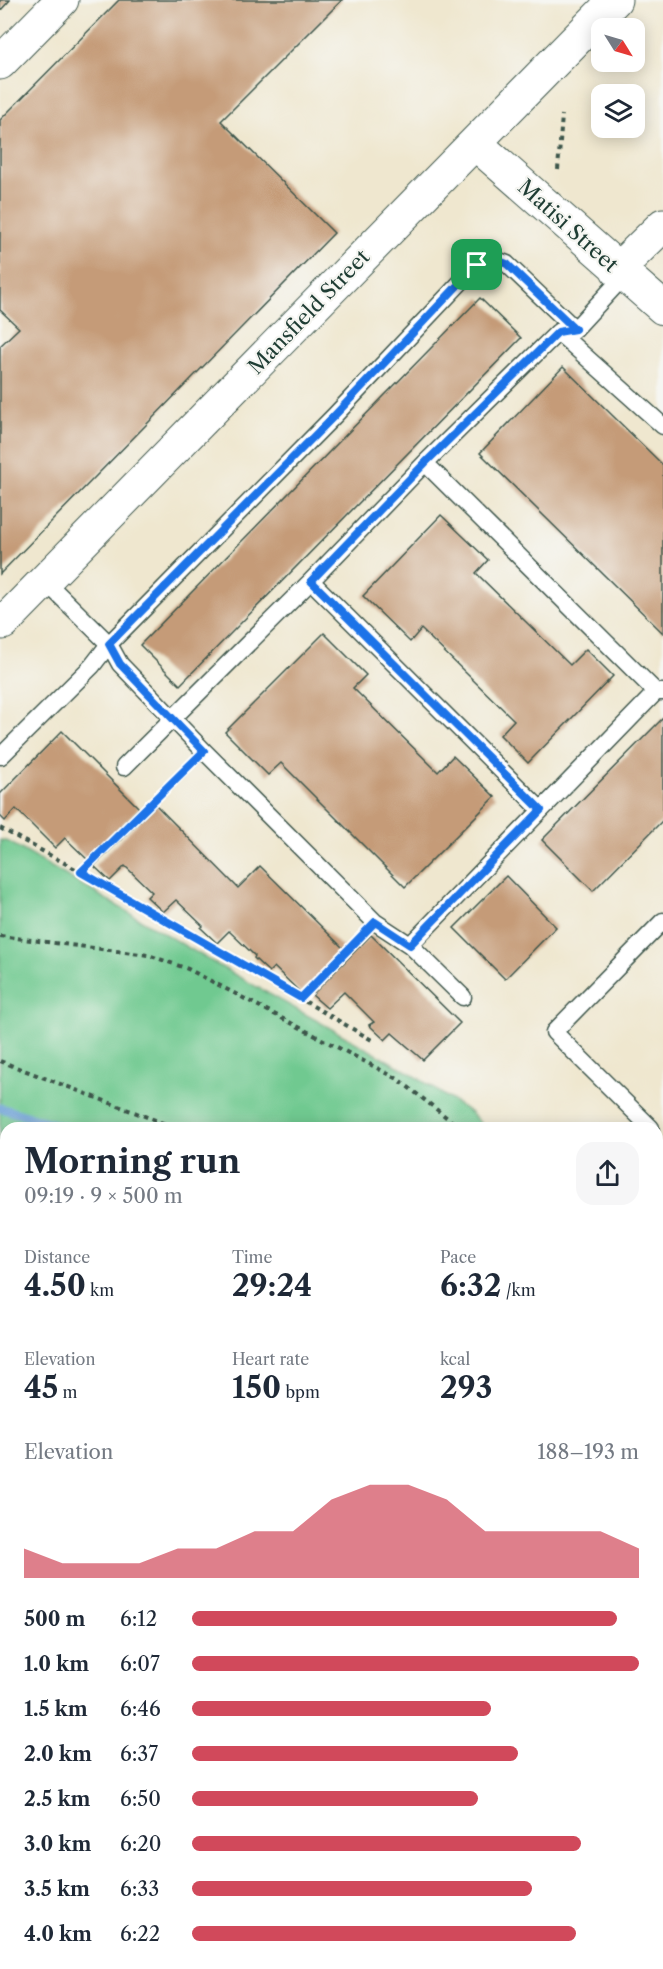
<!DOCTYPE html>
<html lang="en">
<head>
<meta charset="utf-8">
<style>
	body { margin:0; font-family:"Libre Caslon Text",serif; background:#f6f6f7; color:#1f2937; height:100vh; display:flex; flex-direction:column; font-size:22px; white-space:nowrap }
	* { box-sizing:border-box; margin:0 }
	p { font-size:20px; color:#747a83 }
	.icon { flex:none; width:33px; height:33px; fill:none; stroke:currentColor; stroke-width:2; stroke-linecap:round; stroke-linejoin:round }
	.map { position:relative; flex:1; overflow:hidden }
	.side { position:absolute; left:0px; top:1122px; width:663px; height:848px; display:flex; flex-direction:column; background:#fff; border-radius:18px 18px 0 0; box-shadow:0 3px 15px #0003 }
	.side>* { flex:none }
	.needle { width:39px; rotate:127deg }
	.buttons { position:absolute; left:591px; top:18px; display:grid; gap:12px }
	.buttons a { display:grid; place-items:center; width:54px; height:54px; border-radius:12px; background:#fff; box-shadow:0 3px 15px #0003; font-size:30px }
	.pin { position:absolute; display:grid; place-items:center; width:51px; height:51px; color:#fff; margin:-26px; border-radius:12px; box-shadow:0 3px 9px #0006 }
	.round { display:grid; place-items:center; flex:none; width:63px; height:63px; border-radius:18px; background:#f6f6f7 }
	.overview { display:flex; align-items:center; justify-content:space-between; height:102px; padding:0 24px }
	h1 { font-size:33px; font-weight:700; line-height:45px }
	.figures { display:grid; grid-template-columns:repeat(3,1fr); gap:9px; height:102px; padding:6px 24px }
	.figures div { display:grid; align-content:center }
	.figures b { font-size:30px; font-weight:700 }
	.figures small { font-size:16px; font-weight:400 }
	.figures p { font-size:16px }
	.chart { height:168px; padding:12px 24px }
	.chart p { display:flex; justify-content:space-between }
	.chart svg { width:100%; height:108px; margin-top:6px; fill:#d1495b; opacity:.7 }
	ul { padding:0 24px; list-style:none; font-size:20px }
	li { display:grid; grid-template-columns:96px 72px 1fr; align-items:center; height:45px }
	li i { height:15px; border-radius:8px; background:#d1495b }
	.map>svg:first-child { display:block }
	.green { fill:#70c990; stroke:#488362; stroke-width:1.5 }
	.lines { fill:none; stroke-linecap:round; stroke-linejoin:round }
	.stream { stroke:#699fd6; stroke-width:9 }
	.building { fill:#c59b78 }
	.service-casing { stroke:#3e564b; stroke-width:19 }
	.minor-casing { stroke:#3e564b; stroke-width:35 }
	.path { stroke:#3e564b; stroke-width:4; stroke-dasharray:4.5 4.5; stroke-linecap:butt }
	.service { stroke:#fff; stroke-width:16 }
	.minor { stroke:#fff; stroke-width:33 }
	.route-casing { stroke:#fff; stroke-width:12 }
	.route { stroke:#1a73e8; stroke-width:8 }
	.labels { text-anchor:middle; stroke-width:4.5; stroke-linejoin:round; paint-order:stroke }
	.street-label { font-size:21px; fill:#1f3d34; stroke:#f6f6f2 }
</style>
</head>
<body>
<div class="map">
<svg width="663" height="1969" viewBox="0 0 663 1969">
	<rect width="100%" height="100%" fill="#f6f6f2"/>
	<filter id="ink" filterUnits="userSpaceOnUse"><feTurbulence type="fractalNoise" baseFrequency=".0167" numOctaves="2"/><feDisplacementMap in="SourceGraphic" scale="12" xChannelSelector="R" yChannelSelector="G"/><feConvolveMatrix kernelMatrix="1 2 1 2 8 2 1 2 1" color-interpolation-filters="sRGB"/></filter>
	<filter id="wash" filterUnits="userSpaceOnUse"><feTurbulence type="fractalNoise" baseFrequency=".008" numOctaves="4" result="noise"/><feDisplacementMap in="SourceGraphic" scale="24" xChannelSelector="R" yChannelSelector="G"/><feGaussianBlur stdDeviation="1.35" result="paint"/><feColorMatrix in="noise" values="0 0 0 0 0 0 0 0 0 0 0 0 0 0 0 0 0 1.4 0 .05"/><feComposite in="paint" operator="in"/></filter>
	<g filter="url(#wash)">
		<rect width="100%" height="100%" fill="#efe7cf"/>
		<path class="green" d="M0,840L9,842L216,964L412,1074L471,1113L485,1128H6V1964H657V1379L663,1400L662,1969H0Z"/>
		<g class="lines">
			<path class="stream" d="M0,1108L67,1128
				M133,1969L138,1964"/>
		</g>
		<g id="blocks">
			<path class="building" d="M0,0H10L0,11Z
				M119,0H342L221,121L334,233L0,574V346L19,328L0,310V120Z
				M480,298L521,338L180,685L140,645Z
				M563,367L663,465V633L480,453Z
				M441,515L488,560L476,573L570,665L586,649L613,676L528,763L500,735L514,720L421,629L410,642L363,596Z
				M324,633L366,675L353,688L438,772L453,756L495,797L405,887L281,763L268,775L225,732Z
				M663,718V820L593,891L542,840Z
				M62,731L139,808L88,860L65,838L55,848L16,809L5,821L0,816V794Z
				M156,805L238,888L260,866L344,949L301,993L274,967L269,972L254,958L255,956L229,931L217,943L201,928L203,926L176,900L163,912L147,897L152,892L125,866L110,881L94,866Z
				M506,876L556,927L505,979L454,928Z
				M371,935L460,1023L423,1060L392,1033L385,1040L369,1025L374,1022L344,992L327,1008L312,995Z"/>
		</g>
	</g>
	<g filter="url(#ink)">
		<use href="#blocks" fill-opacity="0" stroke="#3e564b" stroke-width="1.5"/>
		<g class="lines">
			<defs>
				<path id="service" d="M558,332L663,426
					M425,463L656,692H663
					M45,581L109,644L120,664L204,751L375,922L410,945L463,997
					M311,581L541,810
					M1,756L92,666L109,644L335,415L477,265L491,258L507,264L575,329
					M124,767L311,581L425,463L558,332L575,329L624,276
					M410,945L656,692
					M651,1128L554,1032L663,921"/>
				<path id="minor" d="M0,63L62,0
					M475,143L663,308
					M617,270L663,225
					M3,623L615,0"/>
			</defs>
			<use href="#service" class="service-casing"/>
			<use href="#minor" class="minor-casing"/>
			<path class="path" d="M558,170L562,115
				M0,828L81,872L372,1040
				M81,872L189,766
				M0,936L148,955L188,969L398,1079L460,1128
				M301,998L360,938
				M0,1061L176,1128
				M0,1176L6,1178
				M0,1478L6,1480
				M525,1964L533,1969
				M567,1964V1969
				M60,1969L64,1964
				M276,1969L281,1964
				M483,1969L487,1964"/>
			<use href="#service" class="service"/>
			<use href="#minor" class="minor"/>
		</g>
	</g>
	<g class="lines" filter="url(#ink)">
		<defs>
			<path id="route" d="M491,258L507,264L575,329L558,332L425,463L311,581L541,810L410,945L375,922L301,998L81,872L204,751L120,664L109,644L335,415L477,265Z"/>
		</defs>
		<use href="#route" class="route-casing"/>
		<use href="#route" class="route"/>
	</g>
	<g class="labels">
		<g class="street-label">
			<text transform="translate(568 226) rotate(42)" y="7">Matisi Street</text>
			<text transform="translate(309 312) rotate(-46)" y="7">Mansfield Street</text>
		</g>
	</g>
</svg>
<div class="buttons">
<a><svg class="needle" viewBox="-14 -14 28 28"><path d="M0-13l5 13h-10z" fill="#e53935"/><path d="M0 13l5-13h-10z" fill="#747a83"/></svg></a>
<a><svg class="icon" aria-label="layers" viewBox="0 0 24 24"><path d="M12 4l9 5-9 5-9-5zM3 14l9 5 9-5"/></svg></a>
</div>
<div class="pin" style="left:477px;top:265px;background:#1e9e55"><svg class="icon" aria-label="arrive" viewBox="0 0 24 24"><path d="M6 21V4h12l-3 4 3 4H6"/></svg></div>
<section class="side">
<div class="overview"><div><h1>Morning run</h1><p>09:19 · 9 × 500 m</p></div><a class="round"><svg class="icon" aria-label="share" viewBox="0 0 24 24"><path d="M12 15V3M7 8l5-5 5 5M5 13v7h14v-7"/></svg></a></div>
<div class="figures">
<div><p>Distance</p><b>4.50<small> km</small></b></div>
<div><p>Time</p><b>29:24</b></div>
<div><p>Pace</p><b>6:32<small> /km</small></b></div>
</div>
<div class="figures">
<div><p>Elevation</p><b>45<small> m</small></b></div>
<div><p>Heart rate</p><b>150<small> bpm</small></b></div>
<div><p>kcal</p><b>293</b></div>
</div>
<div class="chart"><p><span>Elevation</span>188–193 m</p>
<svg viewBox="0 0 160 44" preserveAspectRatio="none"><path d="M0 44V32L10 38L20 38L30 38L40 32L50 32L60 25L70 25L80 12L90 6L100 6L110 12L120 25L130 25L140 25L150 25L160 32V44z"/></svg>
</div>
<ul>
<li><b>500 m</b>6:12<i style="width:95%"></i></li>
<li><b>1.0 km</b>6:07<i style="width:100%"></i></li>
<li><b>1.5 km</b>6:46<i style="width:67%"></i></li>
<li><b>2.0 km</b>6:37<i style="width:73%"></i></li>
<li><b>2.5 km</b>6:50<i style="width:64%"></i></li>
<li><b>3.0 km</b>6:20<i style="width:87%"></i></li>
<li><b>3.5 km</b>6:33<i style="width:76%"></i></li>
<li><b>4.0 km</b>6:22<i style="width:86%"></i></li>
</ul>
</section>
</div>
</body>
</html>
